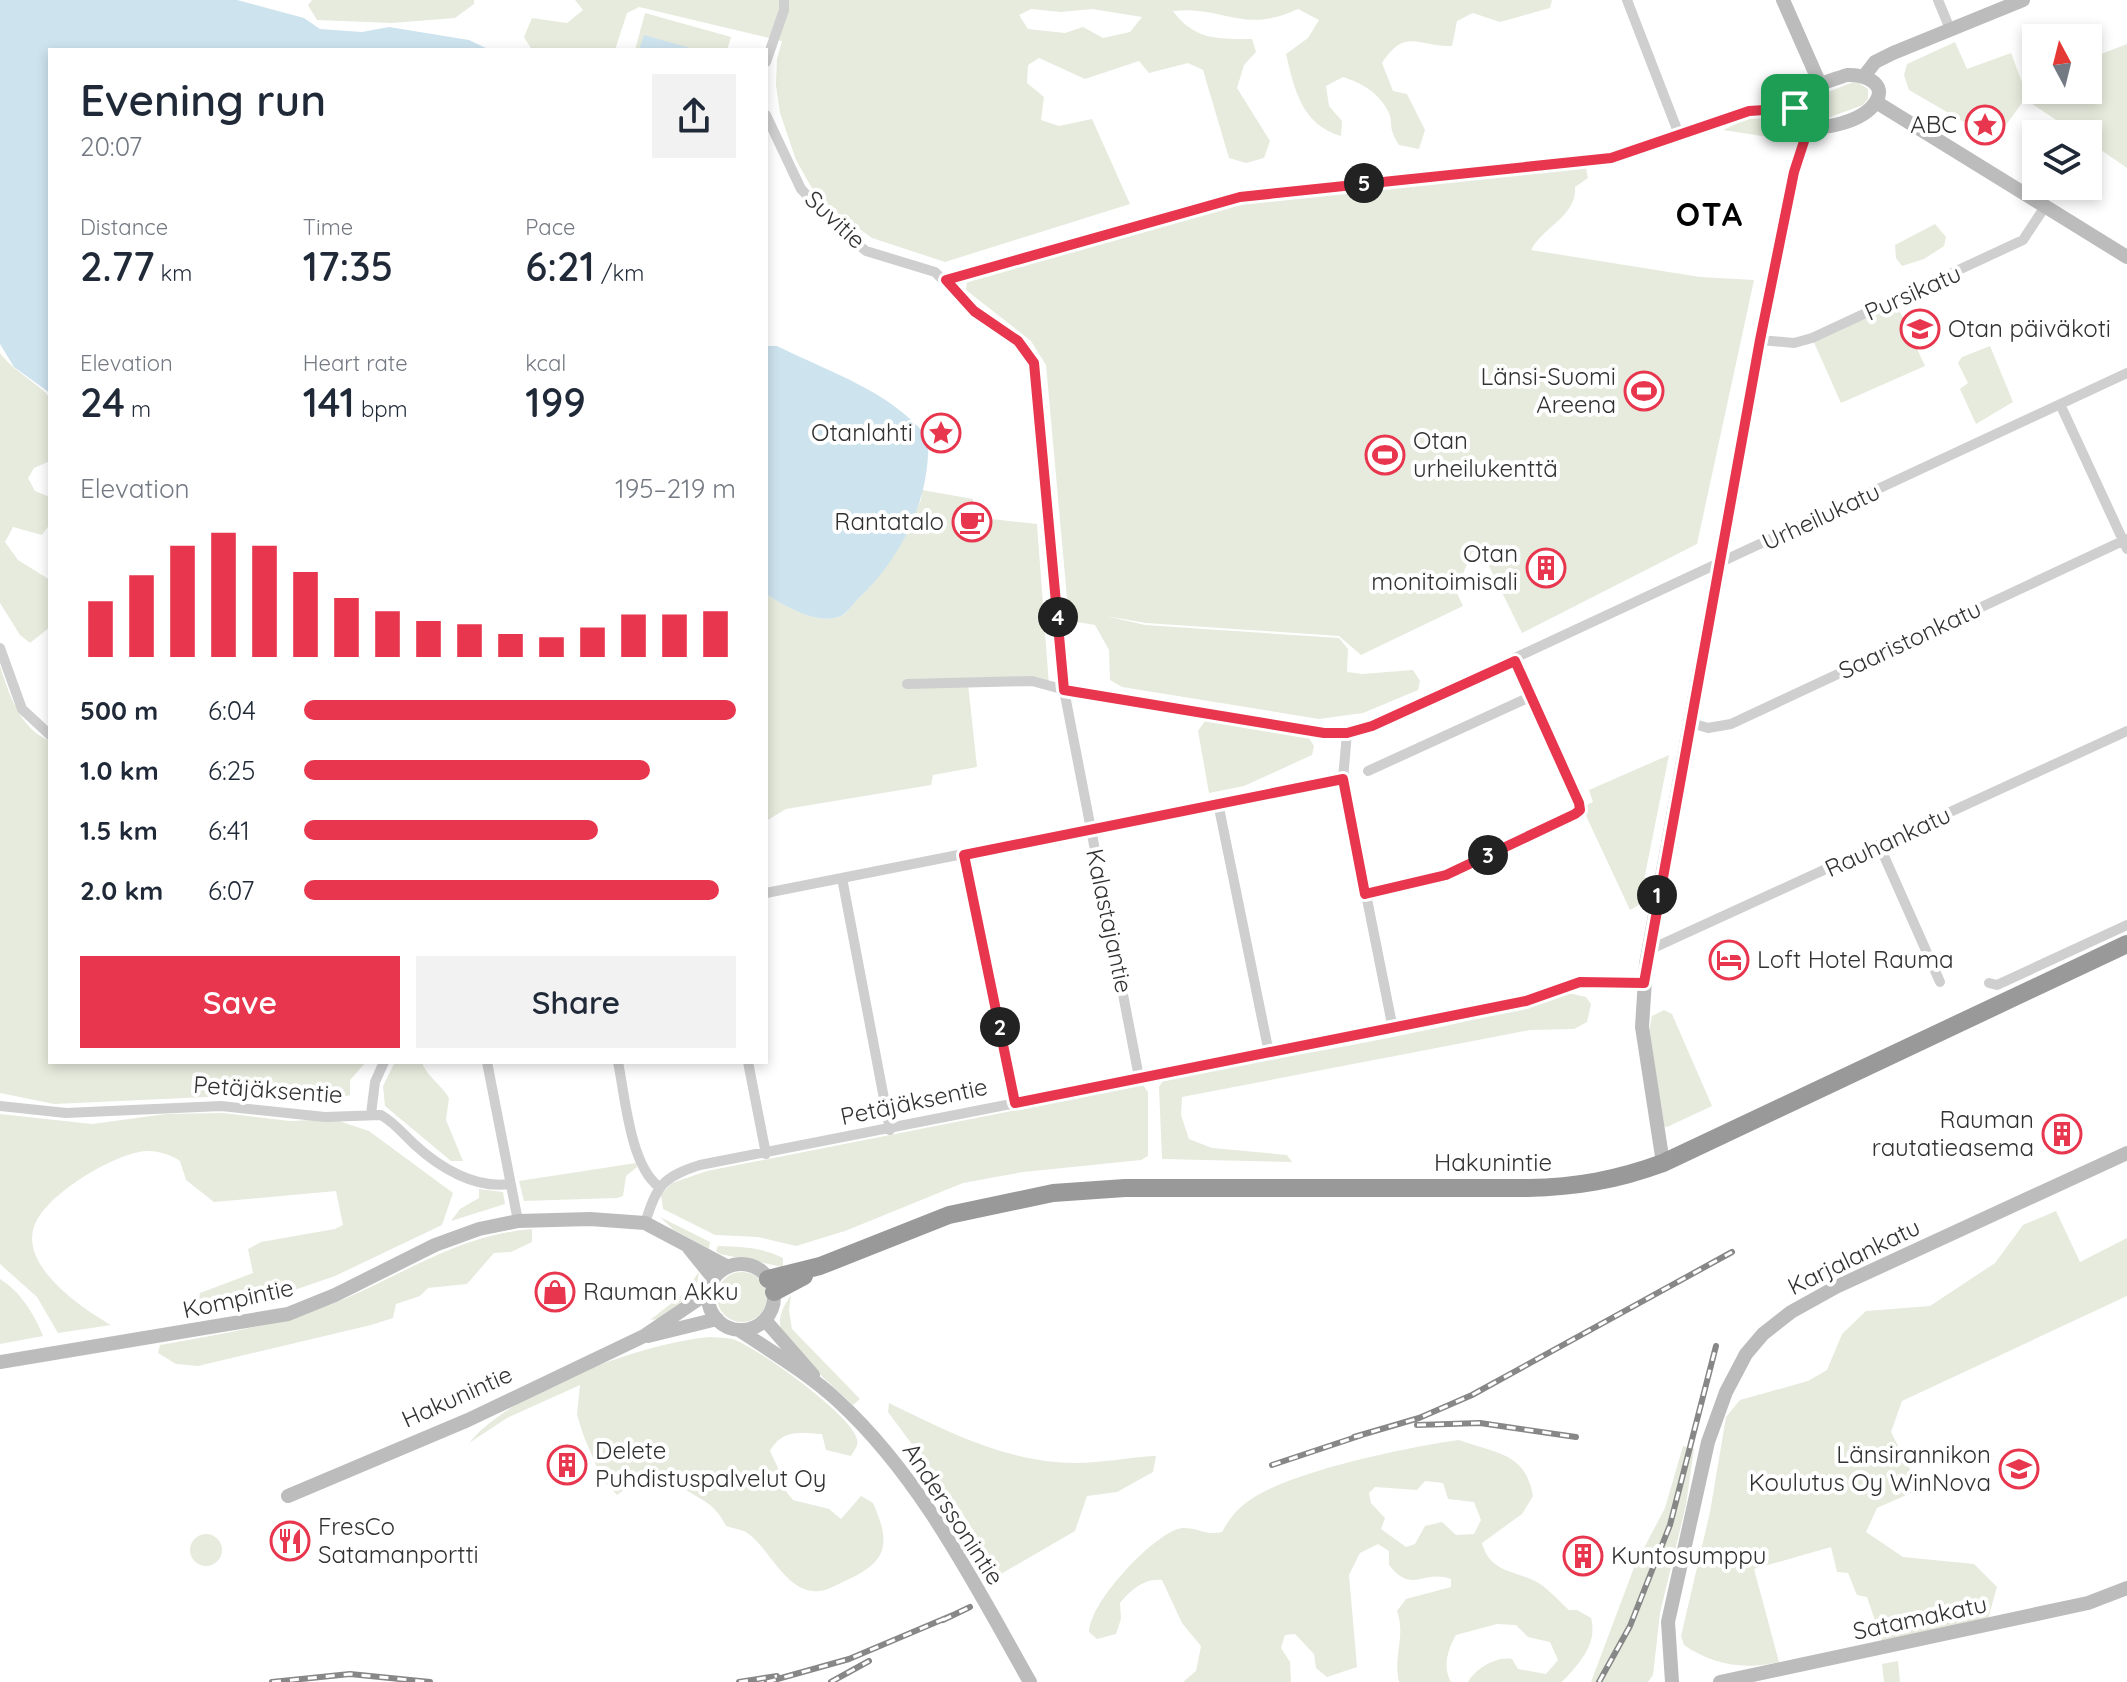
<!DOCTYPE html>
<html lang="en">
<head>
<meta charset="utf-8">
<style>
	body { margin:0; font-family:Quicksand,sans-serif; background:#f2f2f3; color:#1f2937; height:100vh; display:flex; flex-direction:column; font-size:30px; white-space:nowrap }
	* { box-sizing:border-box; margin:0 }
	p { font-size:26px; color:#747a83 }
	.icon { flex:none; width:44px; height:44px; fill:none; stroke:currentColor; stroke-width:2; stroke-linecap:round; stroke-linejoin:round }
	.map { position:relative; flex:1; overflow:hidden }
	.sheet { position:absolute; left:48px; top:48px; width:720px; height:1016px; display:flex; flex-direction:column; background:#fff; border-radius:0px; box-shadow:0 4px 12px #0003 }
	.sheet>* { flex:none }
	.needle { width:52px; rotate:353deg }
	.fabs { position:absolute; left:2022px; top:24px; display:grid; gap:16px }
	.fabs a { display:grid; place-items:center; width:80px; height:80px; border-radius:0px; background:#fff; box-shadow:0 4px 12px #0003; font-size:40px }
	.pin { position:absolute; display:grid; place-items:center; width:68px; height:68px; color:#fff; margin:-34px; border-radius:16px; box-shadow:0 4px 12px #0006 }
	.km { position:absolute; width:40px; height:40px; margin:-20px; border-radius:50%; background:#222; color:#fff; font-size:22px; line-height:40px; text-align:center }
	.round { display:grid; place-items:center; flex:none; width:84px; height:84px; border-radius:0px; background:#f2f2f3 }
	.overview { display:flex; align-items:center; justify-content:space-between; height:136px; padding:0 32px }
	h1 { font-size:44px; font-weight:600; line-height:60px }
	.figures { display:grid; grid-template-columns:repeat(3,1fr); gap:12px; height:136px; padding:8px 32px }
	.figures div { display:grid; align-content:center }
	.figures b { font-size:40px; font-weight:600 }
	.figures small { font-size:22px; font-weight:400 }
	.figures p { font-size:22px }
	.chart { height:224px; padding:16px 32px }
	.chart p { display:flex; justify-content:space-between }
	.chart svg { width:100%; height:144px; margin-top:8px; stroke:#e7364d; stroke-width:6 }
	.button { display:flex; gap:16px; margin-top:auto; padding:16px 32px }
	.button a { flex:1; height:92px; border-radius:0px; background:#e7364d; color:#fff; font-size:32px; font-weight:600; line-height:92px; text-align:center }
	.button a+a { background:#f2f2f3; color:#1f2937 }
	ul { padding:0 32px; list-style:none; font-size:26px }
	li { display:grid; grid-template-columns:128px 96px 1fr; align-items:center; height:60px }
	li i { height:20px; border-radius:10px; background:#e7364d }
	.map>svg:first-child { display:block }
	.green { fill:#e6ebdd; fill-rule:evenodd }
	.water { fill:#cde3ee }
	.lines { fill:none; stroke-linecap:round; stroke-linejoin:round }
	.street { stroke:#cfcfcf; stroke-width:10 }
	.secondary { stroke:#bcbcbc; stroke-width:14 }
	.highway { stroke:#999; stroke-width:18 }
	.rail-casing { stroke:#878787; stroke-width:6 }
	.rail { stroke:#fff; stroke-width:3; stroke-dasharray:9; stroke-linecap:butt }
	.route-casing { stroke:#fff; stroke-width:16 }
	.route { stroke:#e7364d; stroke-width:10 }
	.labels { text-anchor:middle; stroke-width:8; stroke-linejoin:round; paint-order:stroke }
	.poi-label { font-size:24px; fill:#323232; stroke:#fff; text-anchor:end }
	.street-label { font-size:24px; fill:#323232; stroke:#fff }
	.district-label { font-size:32px; font-weight:bold; letter-spacing:2px; fill:#000; stroke:#fff }
</style>
</head>
<body>
<div class="map">
<svg width="2127" height="1682" viewBox="0 0 2127 1682">
	<rect width="100%" height="100%" fill="#fff"/>
	<path class="green" d="M312,0H474V4L455,18L392,23L317,20L308,5Z
		M575,0H1552L1550,8L1500,22L1473,13L1457,21L1452,46C1417,47 1406,27 1382,63L1393,91L1407,94L1425,130L1419,149L1399,145C1387,127 1394,123 1388,111C1378,92 1362,83 1343,77L1326,86L1329,106L1342,121L1341,136C1302,125 1294,89 1286,54L1308,38L1319,20L1298,9C1242,35 1223,5 1173,11C1194,40 1218,39 1252,39L1256,52L1244,65L1237,88L1270,141L1264,158L1246,163L1229,158L1203,70L1188,63L1149,73L1139,61L1085,79L1039,58L1028,65L1027,83L1044,97L1041,120L1059,126L1092,119L1130,204L945,262L872,238L818,199L796,160L780,113L776,85L777,59L782,41L639,7L627,13L615,50H532L524,37L532,18L567,23L583,10ZM1031,9L1061,12L1092,9L1142,17L1130,32L1103,38L1083,27L1065,33L1028,29L1019,15Z
		M645,13L731,37L727,50H635Z
		M1955,42L1967,69L2011,53L2023,85L2036,80V90H2088V59L2127,44V168L2088,141V134H2077L2025,99L1995,140L1909,90L1904,75L1907,64Z
		M1856,81L1868,89V99L1863,105L1822,120L1810,115L1812,98Z
		M1756,115H1775L1783,132L1781,139L1723,130Z
		M1581,168H1586L1588,178L1575,187C1577,216 1544,226 1531,250L1700,277L1754,280L1697,544L1522,633L1483,554L1472,552L1456,591L1463,606L1361,655L1339,636L1146,623L1106,616L1145,625L1339,638L1348,649L1347,672L1362,674L1413,670L1420,681L1418,690L1363,713L1319,719L1122,687L1110,680L1109,650L1095,625L1071,621L1069,617L1076,611L1068,609L1046,365L1031,341L966,290L967,281L1186,215L1257,198L1344,193Z
		M1935,224L1946,237L1944,246L1924,259L1902,266L1896,258L1895,245Z
		M1895,301L1925,366L1841,403L1812,338Z
		M1990,346L2013,402L1976,424L1960,389L1968,383L1958,363L1962,357Z
		M0,353C12,370 43,387 48,396C56,413 50,443 50,461L34,468L28,478L35,491L50,497V524L42,535L13,527L5,542L18,560L50,580V627L30,643L20,635L0,603Z
		M922,490L973,499V517L1037,524L1049,686L968,684L977,767L933,775L931,785L786,809L766,821V594C786,606 816,626 841,616C846,614 851,607 854,603C886,572 902,539 921,500Z
		M0,666C9,694 20,729 50,741V1062H366L350,1080V1095L337,1099L229,1096L54,1104L0,1093Z
		M1205,721L1309,738L1314,746L1312,755L1244,786L1209,793L1198,731Z
		M1669,755L1639,905L1630,910L1582,807L1593,802L1589,790Z
		M1568,993L1586,997L1591,1004L1587,1022L1574,1029L1530,1030L1182,1097L1181,1115L1189,1139L1212,1148L1287,1155L1292,1162L1162,1159L1159,1087L1164,1079C1298,1053 1438,1035 1568,993Z
		M1664,1010L1672,1014L1712,1106L1667,1127L1662,1126L1649,1032L1652,1016Z
		M395,1062H422C426,1076 441,1084 449,1098L446,1120L463,1161H451L385,1106L383,1086Z
		M1143,1085L1148,1092V1156L1141,1160L1023,1172L963,1183L845,1231L796,1246L758,1237L715,1235L663,1209L661,1195L672,1183L707,1171Z
		M224,1113L290,1121L333,1119L369,1131L453,1193L442,1225L335,1276L274,1297L197,1310L200,1293L253,1273L248,1249L261,1242L335,1229L343,1225L336,1191L214,1202L186,1180L180,1161C169,1154 154,1149 139,1152C108,1158 41,1197 33,1230C24,1269 83,1309 111,1325L58,1333L37,1297L0,1264V1114L92,1124L166,1114Z
		M636,1163L637,1167L626,1176L623,1196L617,1198L524,1201L519,1181Z
		M479,1189L503,1192L505,1204L451,1221L460,1209L479,1198Z
		M2056,1211L2080,1262L2127,1238V1296L1902,1401L1891,1432L1920,1489L1877,1508L1866,1532L1903,1557L1974,1564L1997,1587L1988,1619L1882,1641L1867,1597L1857,1595L1848,1573L1837,1572L1831,1547L1754,1569L1779,1662C1744,1670 1713,1665 1684,1645L1681,1636L1710,1512L1726,1417L1740,1400L1808,1381L1827,1370L1842,1334L1866,1311L1930,1306L1995,1263L2023,1225Z
		M660,1217L710,1242L709,1249L674,1230Z
		M532,1229V1242L511,1252L494,1253L467,1284L428,1288L420,1296L396,1304L393,1318L371,1325L198,1366L176,1364L158,1353L160,1345C223,1334 284,1324 344,1299C408,1272 460,1235 532,1229Z
		M718,1246C743,1247 760,1247 783,1258V1267L720,1254L716,1251Z
		M699,1272L696,1291L658,1319L650,1320L682,1295Z
		M717 1297a25 25 0 1 1 50 0a25 25 0 1 1-50 0Z
		M0,1279C20,1291 35,1315 43,1336L0,1344Z
		M791,1295L789,1311L792,1329L860,1399L853,1405C837,1389 783,1345 780,1324C779,1314 786,1302 791,1295Z
		M710,1337C718,1338 728,1337 735,1340C759,1349 852,1415 857,1439C859,1446 854,1450 851,1456L826,1450L822,1434C798,1433 783,1429 770,1451L778,1468L776,1479L793,1500L829,1509L841,1519L861,1496L873,1503C891,1544 888,1561 847,1580C836,1585 824,1593 812,1591C781,1586 767,1543 744,1531C739,1529 731,1528 726,1526C712,1497 694,1500 674,1480L639,1478L617,1495L602,1479L584,1437L577,1415L580,1385L507,1418L469,1443C511,1391 644,1342 710,1337Z
		M889,1403C948,1432 1008,1463 1076,1463C1102,1463 1129,1457 1156,1456L1153,1472L1117,1492L1087,1496L1075,1531L1001,1574L957,1505L888,1412Z
		M1459,1440C1497,1454 1525,1452 1533,1496L1522,1514L1482,1543C1490,1572 1512,1570 1535,1581C1547,1587 1559,1601 1569,1610H1577L1591,1618C1598,1644 1579,1664 1562,1682H1468C1476,1668 1497,1656 1512,1659L1518,1669L1546,1674L1558,1660L1550,1642L1528,1637L1516,1625L1497,1624L1456,1635C1448,1649 1442,1667 1451,1682H1399C1393,1655 1406,1636 1397,1611L1406,1599L1451,1587V1579C1422,1569 1413,1595 1389,1565V1551L1378,1544L1360,1553L1349,1575L1357,1667L1327,1677L1316,1668L1314,1654L1295,1634L1285,1635L1281,1648L1290,1662L1291,1682H1183L1196,1671L1201,1646L1182,1623L1162,1580C1144,1578 1131,1590 1120,1603L1121,1619L1116,1634L1097,1639L1089,1632C1091,1601 1147,1542 1175,1530C1191,1523 1204,1537 1222,1532C1229,1519 1237,1509 1250,1500C1291,1471 1408,1447 1459,1440ZM1425,1481L1443,1483L1448,1499L1474,1502L1481,1520L1474,1534L1456,1535L1442,1522L1425,1526L1415,1544L1406,1547L1381,1529L1385,1518L1371,1503L1369,1493L1375,1487L1417,1490Z
		M1683,1446L1694,1449L1686,1505L1660,1613L1653,1675L1648,1682H1591L1635,1565L1665,1508Z
		M190 1550a16 16 0 1 1 32 0a16 16 0 1 1-32 0Z
		M1898,1661L1900,1682H1884L1882,1664Z"/>
	<path class="water" d="M0,0H237L304,18L320,29L362,32L389,27L469,40L490,50H50V393L14,367L0,344Z
		M644,35L697,50H639Z
		M766,346H777C829,372 891,391 928,438C931,498 902,557 859,598C854,603 847,613 841,616C817,626 785,606 766,594Z"/>
	<g class="lines">
		<path class="street" d="M1627,0L1680,137
			M1938,0L1950,29
			M766,62L784,10V0
			M766,115L801,189L837,227L866,251L935,272L974,311L1018,341L1034,363L1064,690L1139,1077
			M946,280L1240,197L1611,158L1749,111L1795,108
			M1760,340L1794,343L1812,338L2023,240L2046,205
			M2060,404L2127,549
			M0,648L22,709L50,735
			M907,684L1032,681L1080,694L1221,718L1324,733L1358,731L2127,373
			M1691,723L1708,728L1731,724L2127,539
			M1347,733L1343,779L1393,1029
			M1368,771L1532,696
			M1218,803L1269,1053
			M1880,847L1940,982
			M964,855L1015,1103
			M842,878L890,1130
			M766,893L1343,779
			M1365,894L1446,875L1580,810L1515,661
			M1649,950L2127,731
			M1989,983L1997,985L2127,925
			M487,1062L518,1221
			M618,1062C625,1096 630,1164 658,1186
			M748,1062L766,1154
			M0,1106L66,1113L221,1106L325,1117L381,1115C395,1123 403,1134 414,1144C440,1168 475,1189 510,1184
			M371,1114L375,1082L384,1062
			M645,1223C657,1186 662,1177 700,1165L1393,1029L1526,1001L1580,982L1644,983"/>
		<path class="secondary" d="M1783,0L1820,84
			M1847,75C1863,74 1889,83 1875,103C1863,121 1822,132 1804,124L1795,108C1803,86 1827,82 1847,75Z
			M1865,75L1875,62L1893,53L2023,0
			M1876,102L2127,257
			M1663,1163L1642,1027L1646,964L1760,340L1794,172L1809,126
			M689,1248L714,1279
			M708 1297a33 33 0 1 1 66 0a33 33 0 1 1-66 0Z
			M765,1320L813,1375
			M739,1330C772,1352 809,1374 838,1401C921,1477 975,1585 1030,1682
			M648,1336L717,1319
			M0,1362L288,1314L335,1295L435,1245L479,1229L518,1221L590,1219L645,1223L728,1267
			M288,1496L468,1420L644,1336L709,1292
			M1672,1682L1668,1622L1708,1442L1726,1392L1746,1354L1763,1334L1791,1312L1836,1287L2127,1153
			M1720,1682L2088,1603L2127,1588"/>
		<path class="highway" d="M768,1279L820,1266L949,1215L1053,1193L1125,1188H1528C1576,1187 1617,1180 1663,1163L2127,944
			M774,1292L804,1276"/>
		<defs>
			<path id="rail" d="M1417,1425L1480,1423L1576,1437
				M1354,1437L1419,1418L1472,1395L1732,1252
				M1272,1465L1362,1435
				M943,1620L970,1607
				M272,1682L350,1674L430,1682
				M739,1682L777,1676
				M767,1682L849,1659L953,1615
				M831,1682L869,1661
				M1599,1682L1630,1626L1670,1525L1716,1346"/>
		</defs>
		<use href="#rail" class="rail-casing"/>
		<use href="#rail" class="rail"/>
	</g>
	<g class="lines">
		<defs>
			<path id="route" d="M1795,108L1799,119L1809,126L1794,172L1760,340L1644,983L1580,982L1526,1001L1015,1103L964,855L1343,779L1365,894L1446,875L1575,814L1580,810L1579,803L1515,661L1372,726L1347,733H1324L1064,690L1034,363L1018,341L974,311L946,280L1240,197L1611,158L1749,111Z"/>
		</defs>
		<use href="#route" class="route-casing"/>
		<use href="#route" class="route"/>
	</g>
	<defs>
		<symbol id="sight-ring" viewBox="-11 -11 22 22"><circle r="9.5" fill="#fff" stroke="#e7364d" stroke-width="1.5"/><path d="M0-6L1.8-2.2L6-1.7L2.9 1.2L3.7 5.4L0 3.3L-3.7 5.4L-2.9 1.2L-6-1.7L-1.8-2.2Z" fill="#e7364d"/></symbol>
		<symbol id="school-ring" viewBox="-11 -11 22 22"><circle r="9.5" fill="#fff" stroke="#e7364d" stroke-width="1.5"/><path d="M0-5L7-2L0 1L-7-2ZM-4 1L0 2.5L4 1V4Q0 6-4 4Z" fill="#e7364d"/></symbol>
		<symbol id="stadium-ring" viewBox="-11 -11 22 22"><circle r="9.5" fill="#fff" stroke="#e7364d" stroke-width="1.5"/><path d="M0-5a6.5 5 0 1 0 0 10a6.5 5 0 1 0 0-10ZM-3.5-1.8h7v3.6h-7Z" fill="#e7364d"/></symbol>
		<symbol id="cafe-ring" viewBox="-11 -11 22 22"><circle r="9.5" fill="#fff" stroke="#e7364d" stroke-width="1.5"/><path d="M-5.5-4.5H6V0H3Q3 3.5 0 3.5H-2.5Q-5.5 3.5-5.5 0ZM3-3.2v2h1.7v-2ZM-6 4.5H4V6H-6Z" fill="#e7364d"/></symbol>
		<symbol id="building-ring" viewBox="-11 -11 22 22"><circle r="9.5" fill="#fff" stroke="#e7364d" stroke-width="1.5"/><path d="M-4-6H4V6H1V3H-1V6H-4ZM-2.5-4.3h1.7v1.8h-1.7ZM.8-4.3h1.7v1.8H.8ZM-2.5-1h1.7V.8h-1.7ZM.8-1h1.7V.8H.8Z" fill="#e7364d"/></symbol>
		<symbol id="hotel-ring" viewBox="-11 -11 22 22"><circle r="9.5" fill="#fff" stroke="#e7364d" stroke-width="1.5"/><path d="M-6-4.5h1.5V1H6V5H4.5V3h-9V5H-6ZM-4 0a1.8 1.8 0 1 1 3.6 0ZM.5 0V-2.5h3Q6-2.5 6 0Z" fill="#e7364d"/></symbol>
		<symbol id="shop-ring" viewBox="-11 -11 22 22"><circle r="9.5" fill="#fff" stroke="#e7364d" stroke-width="1.5"/><path d="M-5-2.5h2.3a2.7 3.5 0 0 1 5.4 0H5L5.5 6h-11ZM-1.5-2.5h3a1.5 2.3 0 0 0-3 0Z" fill="#e7364d"/></symbol>
		<symbol id="restaurant-ring" viewBox="-11 -11 22 22"><circle r="9.5" fill="#fff" stroke="#e7364d" stroke-width="1.5"/><path d="M-5-6h1v4h1v-4h1v4h1v-4h1v5L-1.5 .5V6h-2V.5L-5-1ZM5-6V6H3V1.5H1.5Q1.5-4 5-6Z" fill="#e7364d"/></symbol>
	</defs>
	<g fill-rule="evenodd">
		<use href="#sight-ring" x="1963" y="103" width="44" height="44"/>
		<use href="#school-ring" x="1898" y="307" width="44" height="44"/>
		<use href="#stadium-ring" x="1622" y="369" width="44" height="44"/>
		<use href="#sight-ring" x="919" y="411" width="44" height="44"/>
		<use href="#stadium-ring" x="1363" y="433" width="44" height="44"/>
		<use href="#cafe-ring" x="950" y="500" width="44" height="44"/>
		<use href="#building-ring" x="1524" y="546" width="44" height="44"/>
		<use href="#hotel-ring" x="1707" y="938" width="44" height="44"/>
		<use href="#building-ring" x="2040" y="1112" width="44" height="44"/>
		<use href="#shop-ring" x="533" y="1270" width="44" height="44"/>
		<use href="#building-ring" x="545" y="1443" width="44" height="44"/>
		<use href="#school-ring" x="1997" y="1447" width="44" height="44"/>
		<use href="#restaurant-ring" x="268" y="1519" width="44" height="44"/>
		<use href="#building-ring" x="1561" y="1534" width="44" height="44"/>
	</g>
	<g class="labels">
		<g class="poi-label">
			<text x="1957" y="133">ABC</text>
			<text x="1948" y="337" text-anchor="start">Otan päiväkoti</text>
			<text x="1616" y="385">Länsi-Suomi<tspan x="1616" dy="28">Areena</tspan></text>
			<text x="913" y="441">Otanlahti</text>
			<text x="1413" y="449" text-anchor="start">Otan<tspan x="1413" dy="28">urheilukenttä</tspan></text>
			<text x="944" y="530">Rantatalo</text>
			<text x="1518" y="562">Otan<tspan x="1518" dy="28">monitoimisali</tspan></text>
			<text x="1757" y="968" text-anchor="start">Loft Hotel Rauma</text>
			<text x="2034" y="1128">Rauman<tspan x="2034" dy="28">rautatieasema</tspan></text>
			<text x="583" y="1300" text-anchor="start">Rauman Akku</text>
			<text x="595" y="1459" text-anchor="start">Delete<tspan x="595" dy="28">Puhdistuspalvelut Oy</tspan></text>
			<text x="1991" y="1463">Länsirannikon<tspan x="1991" dy="28">Koulutus Oy WinNova</tspan></text>
			<text x="318" y="1535" text-anchor="start">FresCo<tspan x="318" dy="28">Satamanportti</tspan></text>
			<text x="1611" y="1564" text-anchor="start">Kuntosumppu</text>
		</g>
		<g class="street-label">
			<text transform="translate(835 220) rotate(43)" y="8">Suvitie</text>
			<text transform="translate(1913 293) rotate(-24)" y="8">Pursikatu</text>
			<text transform="translate(1821 517) rotate(-25)" y="8">Urheilukatu</text>
			<text transform="translate(1910 640) rotate(-25)" y="8">Saaristonkatu</text>
			<text transform="translate(1888 842) rotate(-25)" y="8">Rauhankatu</text>
			<text transform="translate(1109 921) rotate(78)" y="8">Kalastajantie</text>
			<text transform="translate(268 1090) rotate(4)" y="8">Petäjäksentie</text>
			<text transform="translate(914 1102) rotate(-12)" y="8">Petäjäksentie</text>
			<text x="1493" y="1171">Hakunintie</text>
			<text transform="translate(1854 1257) rotate(-26)" y="8">Karjalankatu</text>
			<text transform="translate(238 1299) rotate(-12)" y="8">Kompintie</text>
			<text transform="translate(457 1397) rotate(-24)" y="8">Hakunintie</text>
			<text transform="translate(953 1514) rotate(57)" y="8">Anderssonintie</text>
			<text transform="translate(1920 1618) rotate(-12)" y="8">Satamakatu</text>
		</g>
		<g class="district-label">
			<text x="1710" y="226">OTA</text>
		</g>
	</g>
</svg>
<div class="fabs">
<a><svg class="needle" viewBox="-14 -14 28 28"><path d="M0-13l5 13h-10z" fill="#e53935"/><path d="M0 13l5-13h-10z" fill="#747a83"/></svg></a>
<a><svg class="icon" aria-label="layers" viewBox="0 0 24 24"><path d="M12 4l9 5-9 5-9-5zM3 14l9 5 9-5"/></svg></a>
</div>
<div class="pin" style="left:1795px;top:108px;background:#1e9e55"><svg class="icon" aria-label="arrive" viewBox="0 0 24 24"><path d="M6 21V4h12l-3 4 3 4H6"/></svg></div>
<b class="km" style="left:1657px;top:895px">1</b>
<b class="km" style="left:1000px;top:1027px">2</b>
<b class="km" style="left:1488px;top:855px">3</b>
<b class="km" style="left:1058px;top:617px">4</b>
<b class="km" style="left:1364px;top:183px">5</b>
<section class="sheet">
<div class="overview"><div><h1>Evening run</h1><p>20:07</p></div><a class="round"><svg class="icon" aria-label="share" viewBox="0 0 24 24"><path d="M12 15V3M7 8l5-5 5 5M5 13v7h14v-7"/></svg></a></div>
<div class="figures">
<div><p>Distance</p><b>2.77<small> km</small></b></div>
<div><p>Time</p><b>17:35</b></div>
<div><p>Pace</p><b>6:21<small> /km</small></b></div>
</div>
<div class="figures">
<div><p>Elevation</p><b>24<small> m</small></b></div>
<div><p>Heart rate</p><b>141<small> bpm</small></b></div>
<div><p>kcal</p><b>199</b></div>
</div>
<div class="chart"><p><span>Elevation</span>195–219 m</p>
<svg viewBox="0 0 160 44" preserveAspectRatio="none"><path d="M5 44V27M15 44V19M25 44V10M35 44V6M45 44V10M55 44V18M65 44V26M75 44V30M85 44V33M95 44V34M105 44V37M115 44V38M125 44V35M135 44V31M145 44V31M155 44V30"/></svg>
</div>
<ul>
<li><b>500 m</b>6:04<i style="width:100%"></i></li>
<li><b>1.0 km</b>6:25<i style="width:80%"></i></li>
<li><b>1.5 km</b>6:41<i style="width:68%"></i></li>
<li><b>2.0 km</b>6:07<i style="width:96%"></i></li>
</ul>
<div class="button"><a>Save</a><a>Share</a></div>
</section>
</div>
</body>
</html>
